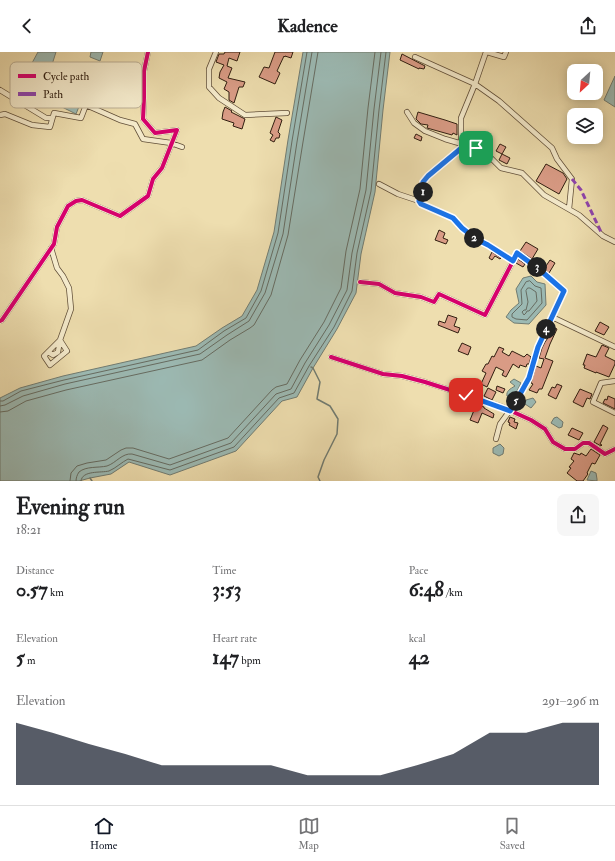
<!DOCTYPE html>
<html lang="en">
<head>
<meta charset="utf-8">
<style>
	body { margin:0; font-family:"IM FELL Double Pica",serif; background:#f6f6f6; color:#202124; height:100vh; display:flex; flex-direction:column; font-size:15px; white-space:nowrap }
	* { box-sizing:border-box; margin:0 }
	p { font-size:13px; color:#757577 }
	.icon { flex:none; width:22px; height:22px; fill:none; stroke:currentColor; stroke-width:2; stroke-linecap:round; stroke-linejoin:round }
	.map { position:relative; height:429px; overflow:hidden }
	.side { display:flex; flex-direction:column; background:#fff; flex:1 }
	.side>* { flex:none }
	.needle { width:26px; rotate:206deg }
	.controls { position:absolute; left:567px; top:12px; display:grid; gap:8px }
	.controls a { display:grid; place-items:center; width:36px; height:36px; border-radius:8px; background:#fff; box-shadow:0 2px 10px #0003; font-size:20px }
	.pin { position:absolute; display:grid; place-items:center; width:34px; height:34px; color:#fff; margin:-17px; border-radius:8px; box-shadow:0 2px 6px #0006 }
	.km { position:absolute; width:20px; height:20px; margin:-10px; border-radius:50%; background:#222; color:#fff; font-size:11px; line-height:20px; text-align:center }
	.round { display:grid; place-items:center; flex:none; width:42px; height:42px; border-radius:8px; background:#f6f6f6 }
	.headline { display:flex; align-items:center; justify-content:space-between; height:68px; padding:0 16px }
	h1 { font-size:22px; font-weight:700; line-height:30px }
	.metrics { display:grid; grid-template-columns:repeat(3,1fr); gap:6px; height:68px; padding:4px 16px }
	.metrics div { display:grid; align-content:center }
	.metrics b { font-size:20px; font-weight:700 }
	.metrics small { font-size:11px; font-weight:400 }
	.metrics p { font-size:11px }
	.chart { height:112px; padding:8px 16px }
	.chart p { display:flex; justify-content:space-between }
	.chart svg { width:100%; height:72px; margin-top:4px; fill:#111827; opacity:.7 }
	header { display:flex; justify-content:space-between; align-items:center; height:52px; padding:0 16px; background:#fff; font-size:18px; font-weight:700 }
	.menu { display:flex; justify-content:space-around; align-items:center; height:56px; border-top:1px solid #e0e0e0; background:#fff; font-size:11px; color:#757577 }
	.menu a { display:grid; justify-items:center; gap:2px }
	.menu .on { color:#111827 }
	.map>svg:first-child { display:block }
	.water { fill:#9cbab4; stroke:#717c72 }
	.lines { fill:none; stroke-linecap:round; stroke-linejoin:round }
	.shore { stroke:#666c62; stroke-width:1 }
	.stream { stroke:#717c72; stroke-width:1.5 }
	.building { fill:#d99b85; stroke:#311e10 }
	.minor-casing { stroke:#604e38; stroke-width:6 }
	.minor { stroke:#f4eacb; stroke-width:4.5 }
	.quiet { stroke:#8e44ad; stroke-width:3; stroke-dasharray:6 3; stroke-linecap:butt }
	.cycleway-casing { stroke:#f4eacb; stroke-width:6 }
	.cycleway { stroke:#d6006c; stroke-width:4 }
	.route-casing { stroke:#fff; stroke-width:8 }
	.route { stroke:#1a73e8; stroke-width:5 }
	.key { fill:#f4eacb; stroke:#baad93; stroke-width:1 }
	.key-label { font-size:11px; fill:#311e10 }
</style>
</head>
<body>
<header><svg class="icon" aria-label="back" viewBox="0 0 24 24"><path d="M15 5l-7 7 7 7"/></svg>Kadence<svg class="icon" aria-label="share" viewBox="0 0 24 24"><path d="M12 15V3M7 8l5-5 5 5M5 13v7h14v-7"/></svg></header>
<div class="map">
<svg width="615" height="429" viewBox="0 0 615 429">
	<rect width="100%" height="100%" fill="#eedeaf"/>
	<filter id="stains"><feTurbulence type="fractalNoise" baseFrequency=".005" numOctaves="4"/><feColorMatrix values="0 0 0 0 .2 0 0 0 0 .09 0 0 0 0 .02 0 0 0 .5 -.17"/></filter>
	<radialGradient id="worn" r=".72"><stop offset=".6" stop-color="#630" stop-opacity="0"/><stop offset="1" stop-color="#630" stop-opacity=".3"/></radialGradient>
	<path class="water" d="M38,0H56L50,19L32,11Z
		M91,0H103L100,9L90,5Z
		M303,0H390L383,58L375,140L361,202L356,241L337,277L313,316L297,345L282,349L236,399L170,423L129,410L111,422L90,426L79,429H0V346L20,336L63,324L196,294L222,276L242,264L257,238L274,180L288,88Z
		M615,24V55L604,48Z
		M65,48L80,52L76,62L62,55Z
		M531,224L537,230L545,232L546,253L529,272L514,271L506,265L511,258L519,251L516,237L523,226Z
		M514,327L521,331L515,343L507,344C506,339 510,337 515,334L510,330Z
		M533,346L536,350L531,356L525,352L526,348Z
		M557,365L563,370L562,375L559,376L551,371L554,366Z
		M500,392L504,396L503,402L499,404L493,401V396Z
		M591,419L596,421L597,427V429L587,428Z"/>
	<g class="lines">
		<path class="shore" d="M530,229L535,234L541,236L542,251L527,268L516,267L512,265V262L522,252L521,238L526,230Z
			M528,236H530L536,240L537,249L529,259H527L526,261L524,263L522,260L524,258H526L528,250L526,239Z
			M0,349H3L21,339L64,328L198,298L224,279L246,266L261,239L278,181L292,89L307,0
			M0,354L5,353L23,344L65,332L200,302L227,283L249,269L265,241L283,182L297,90L312,0
			M0,360L8,359L26,349L66,338L202,308L230,288L250,276L254,273L271,243L288,183L303,90L318,0
			M70,429L71,421L77,414L87,411L106,408L121,398L126,396H133L169,407L228,386L272,338L276,335L287,332L300,308L324,270L341,236L346,199L360,137L368,56L375,0
			M76,429C76,426 77,423 79,420C86,414 98,416 107,414C116,411 122,401 132,402L170,413L231,391L276,342L291,337L305,311L329,273L347,238L352,201L366,138L374,57L381,0
			M81,429C82,418 101,421 109,419C116,416 122,410 128,407L170,418L234,395L279,346L294,341L309,314L334,275L352,239L357,201L371,139L379,58L386,0"/>
		<path class="stream" d="M311,315L313,316L320,330L317,347L330,354L338,367L337,382L324,408L318,425L320,429
			M90,426L92,429"/>
	</g>
	<path class="building" d="M225,0H240L237,9L229,6L227,14L232,16L228,26L245,30L243,35H239L234,51L229,48V40L224,37L227,30L219,26L220,20L224,13L216,10L219,2H224Z
		M275,0H293L291,6L285,4V5L284,4L277,19L280,21L275,32L259,25L264,15L269,16Z
		M402,2L425,14L424,17L419,16V17L400,8Z
		M225,55L232,59L231,60L245,67L242,77L233,74L234,71L222,67L223,60Z
		M418,60L445,68L457,72V83L453,81L452,83L427,76L428,73L421,72L416,67Z
		M276,65L282,68L278,80L280,82L279,86H276L274,90L270,88L273,83L270,81Z
		M416,82L422,85L421,89L414,86Z
		M500,92L506,95L502,102L496,99Z
		M502,102L510,106L507,112L499,108Z
		M546,112L563,121L567,127L559,142L536,129Z
		M439,178L445,181L443,186L448,188L446,192L435,188Z
		M526,190L538,197L532,207L520,199Z
		M492,200L501,206L500,207L495,204L492,208L489,206Z
		M518,207L525,212L523,215L516,211Z
		M550,208L555,211L549,221L544,217Z
		M448,263L457,266L454,274L460,276L458,281L438,273L439,269L445,271Z
		M600,270L609,275L604,283L595,279Z
		M555,276L557,277L550,292L545,306L553,309L542,337H539L537,341L529,338L533,332L531,331L536,314L541,316L544,307L539,306L542,296L545,290Z
		M462,291L471,295L468,303L458,299Z
		M602,293L609,296L605,304L615,309V312L609,325L596,320V321L584,316L585,313H583L587,302L596,305Z
		M499,295L504,297L502,300L509,304L512,299L524,305L527,302L531,305L529,312H527L526,315L520,313L519,316L513,312L506,325L502,323L504,319L496,315L487,335L481,332L486,321L482,319L486,312H488L492,304L494,305Z
		M557,332L562,334L556,347L548,343L552,335L555,336Z
		M497,334L505,337L503,341L496,338Z
		M488,336L496,340L492,348L484,344Z
		M580,337L592,342L590,347L587,346L583,355L573,350Z
		M608,344L615,347V357L603,351L605,347L607,348Z
		M477,351L482,352L481,354L484,355V356L494,362L493,366L482,361L478,371L470,368Z
		M510,365L515,367L514,370L518,371L516,377L509,373L510,371L508,370Z
		M603,373L608,376L600,392L602,393L601,394L594,390Z
		M572,376L583,381L579,388L568,383Z
		M591,397L600,403L595,412L592,411L587,421L588,422L583,429H577L567,421L571,416L569,415L574,409L571,407L574,401L580,403L581,401L586,404Z"/>
	<g class="lines">
		<defs>
			<path id="minor" d="M216,0L209,17V35L219,46L245,63L287,61
				M487,0L504,5L506,0
				M415,5L475,32L499,49L552,96L557,107L572,127L569,157
				M0,38L46,66H52
				M407,60L414,71L425,79L445,87L476,96L492,107L501,116L522,121L544,143L579,163L603,184L615,190
				M0,63L5,62L32,73L50,75L54,61L81,66L86,53L120,68L135,72L143,87L171,91L182,95
				M461,91V66L475,32L486,0
				M379,132L398,142L419,149L422,146L423,130L428,124L465,93
				M513,209L517,201L540,218L564,239L552,265L615,295
				M360,230L379,232L395,241L421,245L434,250L439,242L485,263L513,209L488,193L476,187L463,176L453,166L421,152L419,149
				M0,269L2,268L54,192L57,175L68,154L76,149L82,148L120,164L148,144L153,127L162,116L177,78L155,81L143,67L144,46V19L148,0
				M48,300L53,303L58,300L60,288L67,299L50,313L44,304L60,288L71,257L69,236L63,224L57,216L51,196
				M331,305L383,322L402,324L425,330L500,354L531,368L545,377L553,390L565,397H575L583,391H589L605,402L615,397
				M615,329L601,331L593,350L615,361
				M496,387L500,372L514,353L529,326L538,295L552,265"/>
		</defs>
		<use href="#minor" class="minor-casing"/>
		<use href="#minor" class="minor"/>
		<path class="quiet" d="M572,127L581,138L602,182"/>
		<defs>
			<path id="cycleway" d="M360,230L379,232L395,241L421,245L434,250L439,242L485,263L513,209L488,193L476,187L463,176L453,166L421,152L419,149
				M0,269L2,268L54,192L57,175L68,154L76,149L82,148L120,164L148,144L153,127L162,116L177,78L155,81L143,67L144,46V19L148,0
				M331,305L383,322L402,324L425,330L500,354L531,368L545,377L553,390L565,397H575L583,391H589L605,402L615,397"/>
		</defs>
		<use href="#cycleway" class="cycleway-casing"/>
		<use href="#cycleway" class="cycleway"/>
	</g>
	<g class="lines">
		<defs>
			<path id="route" d="M466,343L510,359L514,353L529,326L538,295L564,239L540,218L517,201L513,209L488,193L476,187L462,176L453,166L421,152L419,149L422,146L423,130L428,124L465,93L476,96"/>
		</defs>
		<use href="#route" class="route-casing"/>
		<use href="#route" class="route"/>
	</g>
	<rect x="10" y="10" width="132" height="46" rx="6" class="key"/>
	<rect x="18" y="22" width="18" height="4" fill="#d6006c"/>
	<rect x="18" y="40" width="18" height="4" fill="#8e44ad"/>
	<g class="key-label">
		<text x="43" y="28">Cycle path</text>
		<text x="43" y="46">Path</text>
	</g>
	<rect width="100%" height="100%" filter="url(#stains)"/>
	<rect width="100%" height="100%" fill="url(#worn)"/>
</svg>
<div class="controls">
<a><svg class="needle" viewBox="-14 -14 28 28"><path d="M0-13l5 13h-10z" fill="#e53935"/><path d="M0 13l5-13h-10z" fill="#757577"/></svg></a>
<a><svg class="icon" aria-label="layers" viewBox="0 0 24 24"><path d="M12 4l9 5-9 5-9-5zM3 14l9 5 9-5"/></svg></a>
</div>
<div class="pin" style="left:476px;top:96px;background:#1e9e55"><svg class="icon" aria-label="arrive" viewBox="0 0 24 24"><path d="M6 21V4h12l-3 4 3 4H6"/></svg></div>
<div class="pin" style="left:466px;top:343px;background:#d93025"><svg class="icon" aria-label="check" viewBox="0 0 24 24"><path d="M5 12l5 5 9-10"/></svg></div>
<b class="km" style="left:423px;top:140px">1</b>
<b class="km" style="left:474px;top:186px">2</b>
<b class="km" style="left:537px;top:215px">3</b>
<b class="km" style="left:546px;top:277px">4</b>
<b class="km" style="left:516px;top:349px">5</b>
</div>
<section class="side">
<div class="headline"><div><h1>Evening run</h1><p>18:21</p></div><a class="round"><svg class="icon" aria-label="share" viewBox="0 0 24 24"><path d="M12 15V3M7 8l5-5 5 5M5 13v7h14v-7"/></svg></a></div>
<div class="metrics">
<div><p>Distance</p><b>0.57<small> km</small></b></div>
<div><p>Time</p><b>3:53</b></div>
<div><p>Pace</p><b>6:48<small> /km</small></b></div>
</div>
<div class="metrics">
<div><p>Elevation</p><b>5<small> m</small></b></div>
<div><p>Heart rate</p><b>147<small> bpm</small></b></div>
<div><p>kcal</p><b>42</b></div>
</div>
<div class="chart"><p><span>Elevation</span>291–296 m</p>
<svg viewBox="0 0 160 44" preserveAspectRatio="none"><path d="M0 44V6L10 12L20 19L30 25L40 32L50 32L60 32L70 32L80 38L90 38L100 38L110 32L120 25L130 12L140 12L150 6L160 6V44z"/></svg>
</div>
</section>
<nav class="menu">
<a class="on"><svg class="icon" aria-label="home" viewBox="0 0 24 24"><path d="M3 11l9-7 9 7M6 9v11h12V9"/></svg>Home</a>
<a><svg class="icon" aria-label="map" viewBox="0 0 24 24"><path d="M3 6l6-2 6 2 6-2v14l-6 2-6-2-6 2zM9 4v14M15 6v14"/></svg>Map</a>
<a><svg class="icon" aria-label="saved" viewBox="0 0 24 24"><path d="M7 4h10v16l-5-4-5 4z"/></svg>Saved</a>
</nav>
</body>
</html>
